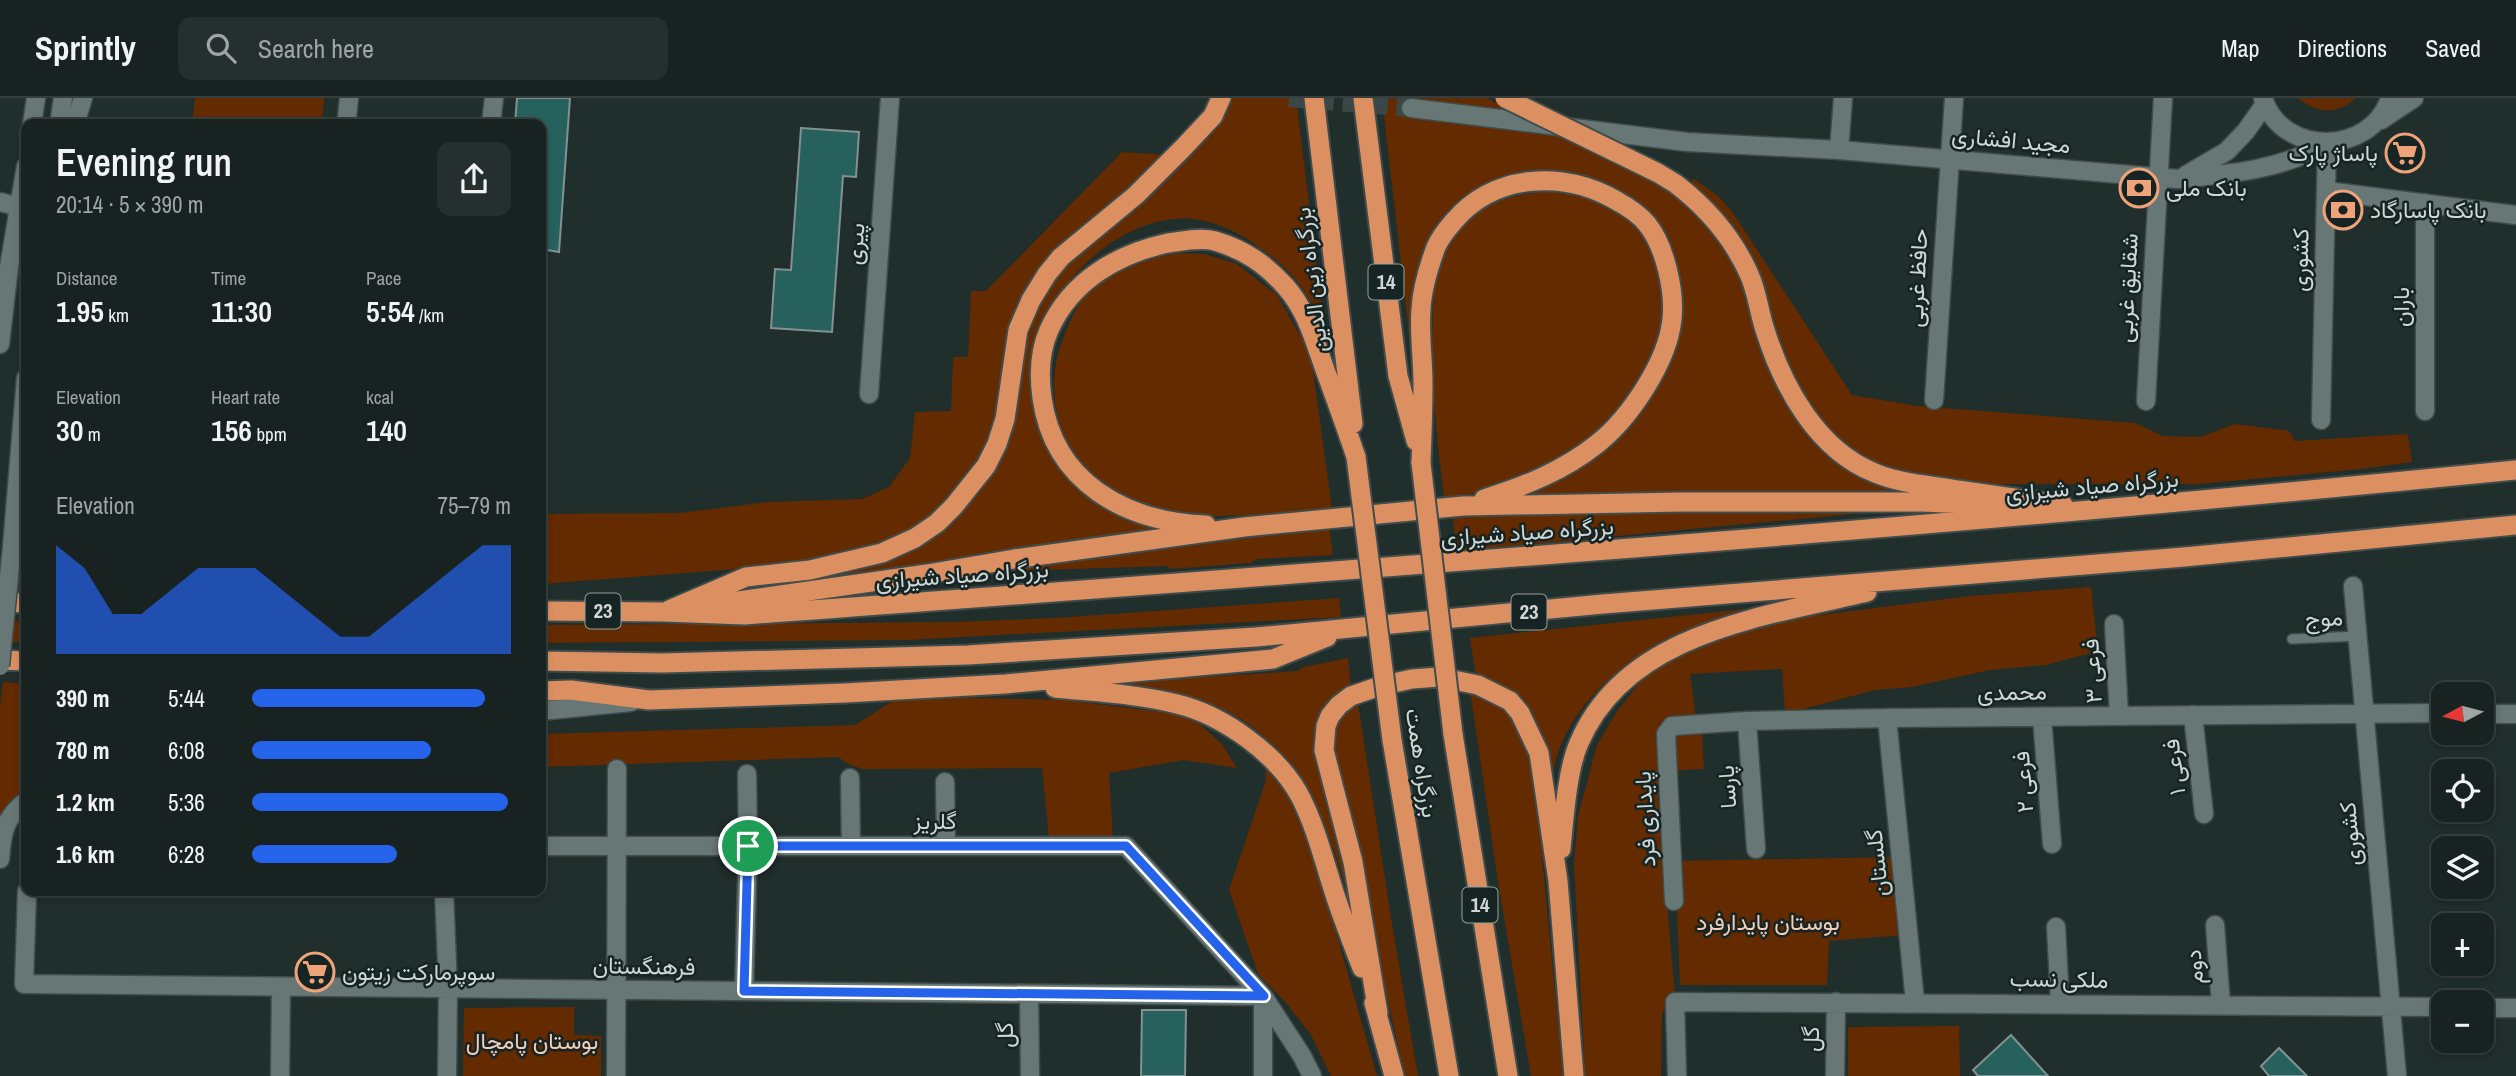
<!DOCTYPE html>
<html lang="en">
<head>
<meta charset="utf-8">
<style>
	body { margin:0; font-family:"Archivo Narrow",Vazirmatn,sans-serif; background:#252f2e; color:#f1f3f6; height:100vh; display:flex; flex-direction:column; font-size:26px; white-space:nowrap }
	* { box-sizing:border-box; margin:0 }
	p { font-size:23px; color:#9fa4a5 }
	.icon { flex:none; width:38px; height:38px; fill:none; stroke:currentColor; stroke-width:2; stroke-linecap:round; stroke-linejoin:round }
	.map { position:relative; flex:1; overflow:hidden }
	.side { position:absolute; left:21px; top:21px; width:525px; height:777px; display:flex; flex-direction:column; background:#182221; border-radius:14px; box-shadow:0 4px 10px #0003,0 0 0 2px #363f3f }
	.side>* { flex:none }
	.needle { width:46px; rotate:263deg }
	.controls { position:absolute; left:2431px; top:584px; display:grid; gap:14px }
	.controls a { display:grid; place-items:center; width:63px; height:63px; border-radius:14px; background:#182221; box-shadow:0 4px 10px #0003,0 0 0 2px #363f3f; font-size:35px }
	.pin { position:absolute; display:grid; place-items:center; width:60px; height:60px; color:#fff; margin:-30px; border:4px solid #fff; border-radius:50%; box-shadow:0 2px 7px #0007 }
	.round { display:grid; place-items:center; flex:none; width:74px; height:74px; border-radius:14px; background:#252f2e }
	.summary { display:flex; align-items:center; justify-content:space-between; height:119px; padding:0 35px }
	h1 { font-size:38px; font-weight:600; line-height:52px }
	.stats { display:grid; grid-template-columns:repeat(3,1fr); gap:10px; height:119px; padding:7px 35px }
	.stats div { display:grid; align-content:center }
	.stats b { font-size:30px; font-weight:600 }
	.stats small { font-size:19px; font-weight:400 }
	.stats p { font-size:19px }
	.chart { height:196px; padding:14px 35px }
	.chart p { display:flex; justify-content:space-between }
	.chart svg { width:100%; height:126px; margin-top:7px; fill:#2563eb; opacity:.7 }
	ul { padding:0 35px; list-style:none; font-size:23px }
	li { display:grid; grid-template-columns:112px 84px 1fr; align-items:center; height:52px }
	li i { height:18px; border-radius:9px; background:#2563eb }
	header { display:flex; align-items:center; gap:42px; box-sizing:border-box; height:98px; padding:0 35px; background:#182221; border-bottom:2px solid #363f3f }
	header strong { font-size:33px }
	nav { display:flex; gap:38px; margin-inline-start:auto; font-size:24px }
	.search { width:490px; height:63px; background:#252f2e; display:flex; align-items:center; gap:18px; box-sizing:border-box; padding:0 24px; border-radius:14px; color:#9fa4a5; font-size:26px }
	.map>svg:first-child { display:block }
	.green { fill:#642a00 }
	.building { fill:#27615d; stroke:#829290; stroke-width:2 }
	.lines { fill:none; stroke-linecap:round; stroke-linejoin:round }
	.secondary-tunnel { stroke:#3a4746; stroke-width:18; stroke-dasharray:18 9; stroke-linecap:butt }
	.service-casing { stroke:#404c4b; stroke-width:12 }
	.minor-casing { stroke:#404c4b; stroke-width:21 }
	.secondary-casing { stroke:#404c4b; stroke-width:21 }
	.trunk-casing { stroke:#404c4b; stroke-width:23 }
	.service { stroke:#677775; stroke-width:9 }
	.minor { stroke:#677775; stroke-width:18 }
	.secondary { stroke:#677775; stroke-width:18 }
	.trunk { stroke:#dc9061; stroke-width:19 }
	.secondary-bridge-casing { stroke:#404c4b; stroke-width:21; stroke-linecap:butt }
	.trunk-bridge-casing { stroke:#404c4b; stroke-width:23; stroke-linecap:butt }
	.secondary-bridge { stroke:#677775; stroke-width:18 }
	.trunk-bridge { stroke:#dc9061; stroke-width:19 }
	.route-casing { stroke:#fff; stroke-width:14 }
	.route { stroke:#2563eb; stroke-width:9 }
	.labels { text-anchor:middle; stroke-width:5; stroke-linejoin:round; paint-order:stroke }
	.shield { fill:#162423; stroke:#97a1a0; stroke-width:2 }
	.shield-label { font-size:21px; font-weight:bold; fill:#ced7d6 }
	.street-label { font-size:23px; fill:#ced7d6; stroke:#162423 }
	.poi-label { font-size:23px; fill:#ced7d6; stroke:#162423; text-anchor:start }
	.park-label { font-size:23px; fill:#f4cdb8; stroke:#162423 }
</style>
</head>
<body>
<header>
<strong>Sprintly</strong>
<div class="search"><svg class="icon" aria-label="search" viewBox="0 0 24 24"><circle cx="10" cy="10" r="6"/><path d="M15 15l6 6"/></svg>Search here</div>
<nav><a>Map</a><a>Directions</a><a>Saved</a></nav>
</header>
<div class="map">
<svg width="2516" height="978" viewBox="0 0 2516 978">
	<rect width="100%" height="100%" fill="#202e2c"/>
	<path class="green" d="M195,0H324L322,26H192Z
		M1229,0H1296L1327,253C1322,239 1319,222 1313,208C1302,184 1281,164 1260,150C1240,135 1218,124 1193,121C1112,114 1029,206 1029,285C1029,301 1037,321 1042,336C1051,363 1071,391 1096,405C1119,418 1146,424 1171,431C1034,442 893,488 757,485L919,445L947,430L974,398L1029,223L1048,188L1093,139L1132,113L1159,86Z
		M1382,0H1487L1539,28L1629,69L1679,99L1707,123L1742,179L1810,332L1933,396L1514,398L1562,381L1597,356L1656,285L1675,167L1594,83L1571,75L1549,74L1447,126L1414,279Z
		M2298,0H2356C2337,17 2317,16 2298,0Z
		M1122,54L1168,57L1051,161L1002,295L993,331L986,349L976,368L948,402L904,438L880,449L803,466L541,486V416L680,415L768,404L862,401L889,389L910,360L915,314L951,313L953,259H968L971,193H986Z
		M1693,80L1719,99L1733,115L1852,297L1918,308L2135,325L2163,338L2200,339L2235,326L2289,333L2295,343L2408,336L2412,364L2361,371L2198,386H1962C1899,382 1854,363 1815,312C1806,299 1796,287 1790,272C1777,240 1772,206 1759,175C1742,137 1722,115 1692,86Z
		M1551,93C1594,95 1645,121 1657,167C1660,175 1660,185 1661,193C1664,221 1659,252 1645,275C1619,319 1579,350 1535,373C1526,378 1516,384 1507,387C1487,394 1465,397 1444,399C1435,326 1427,254 1436,180C1437,171 1437,157 1441,149C1462,108 1509,97 1551,93Z
		M1180,155L1205,156L1237,166L1277,197L1311,257L1332,411C1295,414 1258,417 1220,418C1202,419 1180,421 1162,416C1154,414 1145,409 1137,405C1127,400 1113,396 1104,389C1059,354 1042,294 1063,241C1068,228 1075,209 1085,199C1112,173 1145,160 1180,155Z
		M1667,413L1875,414L1456,453L1453,419L1527,415Z
		M26,422V490H11L22,434Z
		M1329,429L1333,457L1257,461L1251,465L1171,471L1167,468L1005,473Z
		M2091,489L2098,553L2046,567L1990,572L1912,589L1875,592L1785,616L1782,571L1690,576L1696,619H1701L1704,671L1658,673V703L1675,897L1666,908L1662,917L1661,978H1585L1574,765L1578,718L1597,647L1618,612L1642,581L1684,554L1721,536L1788,521L1969,498Z
		M1339,500L1341,519L907,542L541,545V527L954,524L1056,520Z
		M1774,508C1755,513 1736,517 1717,522C1654,540 1590,583 1562,644C1555,660 1552,679 1549,696L1537,639L1476,579L1470,540Z
		M9,523H26V544H7Z
		M1348,560L1351,590L1328,608L1330,699L1370,879C1341,779 1325,657 1218,609C1180,592 1134,591 1092,586L1298,573L1304,569Z
		M3,584L26,586V695L0,723V608Z
		M1470,592L1496,603L1524,631L1540,693L1542,757L1563,978H1531L1498,784Z
		M937,599L1065,602L1170,615L1195,622L1221,645L1237,670L1184,662L1109,675L1113,741L1049,740L1042,670L863,671L850,667L838,659L541,669V636L855,627L894,602Z
		M1358,605L1392,826L1418,978H1405L1332,661C1334,635 1332,617 1358,605Z
		M1265,666L1280,681L1302,716L1377,978H1331L1311,937L1287,906L1258,876L1229,792L1266,682Z
		M1898,759L1902,837L1829,843L1827,887H1680L1675,763Z
		M574,909V937L601,938V978H463L464,910Z
		M1959,928L1960,978H1848V929Z"/>
	<path class="building" d="M517,0H570L559,154L541,151V26H515Z
		M801,30L859,34L856,79L843,78L832,234L771,230L775,171L791,172Z
		M1142,912H1186L1185,978H1141Z
		M2011,937L2048,978H1978L1973,972Z
		M2279,950L2307,978H2269L2261,968Z"/>
	<g class="lines">
		<path class="secondary-tunnel" d="M1289,0L1411,10"/>
		<defs>
			<path id="service" d="M2292,541L2358,538"/>
			<path id="minor" d="M347,19L349,0
				M491,26L494,0
				M1839,52L1843,0
				M2327,93L2516,117
				M0,104L20,109
				M2425,105V313
				M869,296L890,0
				M1934,302L1954,0
				M2146,303L2163,0
				M2321,322L2327,45
				M2353,488L2397,978
				M2114,526L2119,618
				M2482,616H2516
				M2193,617L2204,716
				M2042,619L2052,746
				M1887,620L1915,904
				M1747,623L1756,751
				M850,680L851,748
				M945,684L946,748
				M541,748H1126L1263,898L1302,958L1312,978
				M27,793L24,886L1263,898
				M444,793L448,890L447,978
				M1674,803L1666,636L1672,628L1747,623L1887,620L2443,615
				M2215,827L2221,907
				M2056,829L2060,905
				M744,893L748,748L747,676
				M1029,896L1030,978
				M2482,910H2516
				M280,978L281,889
				M616,978L617,671
				M1263,978V898
				M1677,978L1675,904L2443,909
				M1835,978L1836,904"/>
			<path id="secondary" d="M2263,0C2282,59 2371,58 2390,0
				M1411,10L1687,44L1839,52L2178,81C2229,76 2282,72 2327,45
				M2381,22L2414,0
				M32,26L36,0
				M59,26L63,0
				M75,26L83,0
				M2186,77L2227,53L2246,33L2265,6
				M0,246L9,169L26,68
				M12,449L26,280
				M541,613L631,604
				M0,761C2,735 4,720 26,703"/>
			<path id="trunk" d="M1314,0L1353,326
				M1363,0L1398,278L1416,343
				M1676,86C1707,110 1733,140 1749,176C1757,193 1759,214 1765,232C1783,289 1817,352 1875,375C1901,386 1930,387 1958,392C1993,397 2028,402 2063,407
				M1421,365C1422,338 1423,312 1423,285C1423,261 1419,236 1421,211C1422,191 1429,168 1436,149C1440,140 1447,131 1454,123C1495,75 1565,72 1617,103C1628,109 1639,116 1647,126C1665,148 1675,193 1672,221C1668,263 1630,320 1597,346C1563,373 1525,388 1484,401
				M1206,427C1126,424 1054,385 1042,300C1039,278 1040,252 1049,232C1071,183 1117,156 1168,145C1182,143 1201,139 1215,143C1245,152 1265,166 1285,188C1306,211 1314,241 1324,269C1335,299 1346,329 1356,359
				M0,504L26,505
				M710,507L927,476L1014,461L1244,429L1463,408L1682,404H1922L2014,408
				M669,512L746,479L810,472L882,455L915,440L937,425L954,408L986,368L997,346L1005,321L1018,232L1031,202L1047,176L1061,159L1136,97L1183,50L1213,18L1221,0
				M541,513L664,514L745,517C1336,473 1927,431 2516,372
				M0,562L26,563
				M541,563L662,565L968,557L1256,539L1603,506L2184,459L2516,427
				M1055,590C1095,594 1138,596 1177,606C1223,617 1279,657 1301,700C1317,732 1325,767 1336,800C1344,824 1353,847 1362,870
				M541,593L571,592L649,602L845,595L1005,586L1273,561L1327,539
				M1453,636L1508,978
				M1392,642L1449,978
				M1561,751C1564,721 1567,672 1579,645C1626,534 1764,519 1867,494
				M1374,905L1394,978
				M1378,915L1353,764L1324,652L1326,628L1330,618L1339,607L1351,598L1380,588L1412,581L1439,579L1478,587L1510,603L1520,615L1539,655L1558,783L1574,978"/>
		</defs>
		<use href="#service" class="service-casing"/>
		<use href="#minor" class="minor-casing"/>
		<use href="#secondary" class="secondary-casing"/>
		<use href="#trunk" class="trunk-casing"/>
		<use href="#service" class="service"/>
		<use href="#minor" class="minor"/>
		<use href="#secondary" class="secondary"/>
		<use href="#trunk" class="trunk"/>
		<defs>
			<path id="secondary-bridge" d="M0,568L12,449"/>
			<path id="trunk-bridge" d="M1505,0L1658,75L1676,86
				M1356,359L1392,642
				M1421,365L1453,636"/>
		</defs>
		<use href="#secondary-bridge" class="secondary-bridge-casing"/>
		<use href="#trunk-bridge" class="trunk-bridge-casing"/>
		<use href="#secondary-bridge" class="secondary-bridge"/>
		<use href="#trunk-bridge" class="trunk-bridge"/>
	</g>
	<g class="lines">
		<defs>
			<path id="route" d="M748,748H1126L1264,898L744,893Z"/>
		</defs>
		<use href="#route" class="route-casing"/>
		<use href="#route" class="route"/>
	</g>
	<defs>
		<symbol id="supermarket-ring" viewBox="-11 -11 22 22"><circle r="9.5" fill="#162423" stroke="#efa378" stroke-width="1.5"/><path d="M-6-5.5h2.5l.6 2H6L4.5 2H-2.5L-4.4-4H-6ZM-1.5 3.2a1.3 1.3 0 1 0 .1 0ZM3 3.2a1.3 1.3 0 1 0 .1 0Z" fill="#efa378"/></symbol>
		<symbol id="bank-ring" viewBox="-11 -11 22 22"><circle r="9.5" fill="#162423" stroke="#efa378" stroke-width="1.5"/><path d="M-6-4H6V4H-6ZM0-2.3a2.3 2.3 0 1 0 0 4.6a2.3 2.3 0 1 0 0-4.6Z" fill="#efa378"/></symbol>
	</defs>
	<g fill-rule="evenodd">
		<use href="#supermarket-ring" x="2383" y="33" width="44" height="44"/>
		<use href="#bank-ring" x="2117" y="68" width="44" height="44"/>
		<use href="#bank-ring" x="2321" y="90" width="44" height="44"/>
		<use href="#supermarket-ring" x="293" y="852" width="44" height="44"/>
	</g>
	<g class="labels">
		<g class="shield">
			<rect x="1368.5" y="166.5" width="35" height="35" rx="5"/>
			<rect x="585.5" y="495.5" width="35" height="35" rx="5"/>
			<rect x="1511.5" y="496.5" width="35" height="35" rx="5"/>
			<rect x="1462.5" y="789.5" width="35" height="35" rx="5"/>
		</g>
		<g class="shield-label">
			<text x="1386" y="191">14</text>
			<text x="603" y="520">23</text>
			<text x="1529" y="521">23</text>
			<text x="1480" y="814">14</text>
		</g>
		<g class="street-label">
			<text transform="translate(2011 42) rotate(5)" y="8">مجید افشاری</text>
			<text transform="translate(855 146) rotate(-86)" y="8">پیری</text>
			<text transform="translate(2300 162) rotate(-89)" y="8">کشوری</text>
			<text transform="translate(1917 180) rotate(-87)" y="8">حافظ غربی</text>
			<text transform="translate(1311 182) rotate(-97)" y="8">بزرگراه زین الدین</text>
			<text transform="translate(2127 190) rotate(-87)" y="8">شقایق غربی</text>
			<text transform="translate(2401 209) rotate(-90)" y="8">باران</text>
			<text transform="translate(2092 388) rotate(-5)" y="8">بزرگراه صیاد شیرازی</text>
			<text transform="translate(1527 434) rotate(-4)" y="8">بزرگراه صیاد شیرازی</text>
			<text transform="translate(962 477) rotate(-4)" y="8">بزرگراه صیاد شیرازی</text>
			<text transform="translate(2324 520) rotate(-2)" y="8">موج</text>
			<text transform="translate(2092 573) rotate(-93)" y="8">فرعی ۳</text>
			<text transform="translate(2012 594) rotate(-1)" y="8">محمدی</text>
			<text transform="translate(1422 665) rotate(81)" y="8">بزرگراه همت</text>
			<text transform="translate(2174 669) rotate(-97)" y="8">فرعی ۱</text>
			<text transform="translate(2023 684) rotate(-94)" y="8">فرعی ۲</text>
			<text transform="translate(1727 689) rotate(-94)" y="8">پارسا</text>
			<text transform="translate(1645 721) rotate(-93)" y="8">پایداری فرد</text>
			<text x="935" y="731">گلریز</text>
			<text transform="translate(2350 736) rotate(-95)" y="8">کشوری</text>
			<text transform="translate(1877 765) rotate(-96)" y="8">گلستان</text>
			<text transform="translate(644 868) rotate(1)" y="8">فرهنگستان</text>
			<text transform="translate(2194 869) rotate(-94)" y="8">دوم</text>
			<text transform="translate(2059 881) rotate(1)" y="8">ملکی نسب</text>
			<text transform="translate(1005 937) rotate(-91)" y="8">گل</text>
			<text transform="translate(1811 941) rotate(-89)" y="8">گل</text>
		</g>
		<g class="poi-label">
			<text x="2378" y="63" text-anchor="end">پاساژ پارک</text>
			<text x="2166" y="98">بانک ملی</text>
			<text x="2370" y="120">بانک پاسارگاد</text>
			<text x="342" y="882">سوپرمارکت زیتون</text>
		</g>
		<g class="park-label">
			<text x="1768" y="832">بوستان پایدارفرد</text>
			<text x="532" y="951">بوستان پامچال</text>
		</g>
	</g>
</svg>
<div class="controls">
<a><svg class="needle" viewBox="-14 -14 28 28"><path d="M0-13l5 13h-10z" fill="#e53935"/><path d="M0 13l5-13h-10z" fill="#9fa4a5"/></svg></a>
<a><svg class="icon" aria-label="locate" viewBox="0 0 24 24"><circle cx="12" cy="12" r="6"/><path d="M12 2v4M12 18v4M2 12h4M18 12h4"/></svg></a>
<a><svg class="icon" aria-label="layers" viewBox="0 0 24 24"><path d="M12 4l9 5-9 5-9-5zM3 14l9 5 9-5"/></svg></a>
<a>+</a>
<a>−</a>
</div>
<div class="pin" style="left:748px;top:748px;background:#1e9e55"><svg class="icon" aria-label="arrive" viewBox="0 0 24 24"><path d="M6 21V4h12l-3 4 3 4H6"/></svg></div>
<section class="side">
<div class="summary"><div><h1>Evening run</h1><p>20:14 · 5 × 390 m</p></div><a class="round"><svg class="icon" aria-label="share" viewBox="0 0 24 24"><path d="M12 15V3M7 8l5-5 5 5M5 13v7h14v-7"/></svg></a></div>
<div class="stats">
<div><p>Distance</p><b>1.95<small> km</small></b></div>
<div><p>Time</p><b>11:30</b></div>
<div><p>Pace</p><b>5:54<small> /km</small></b></div>
</div>
<div class="stats">
<div><p>Elevation</p><b>30<small> m</small></b></div>
<div><p>Heart rate</p><b>156<small> bpm</small></b></div>
<div><p>kcal</p><b>140</b></div>
</div>
<div class="chart"><p><span>Elevation</span>75–79 m</p>
<svg viewBox="0 0 160 44" preserveAspectRatio="none"><path d="M0 44V6L10 14L20 30L30 30L40 22L50 14L60 14L70 14L80 22L90 30L100 38L110 38L120 30L130 22L140 14L150 6L160 6V44z"/></svg>
</div>
<ul>
<li><b>390 m</b>5:44<i style="width:90%"></i></li>
<li><b>780 m</b>6:08<i style="width:69%"></i></li>
<li><b>1.2 km</b>5:36<i style="width:99%"></i></li>
<li><b>1.6 km</b>6:28<i style="width:56%"></i></li>
</ul>
</section>
</div>
</body>
</html>
